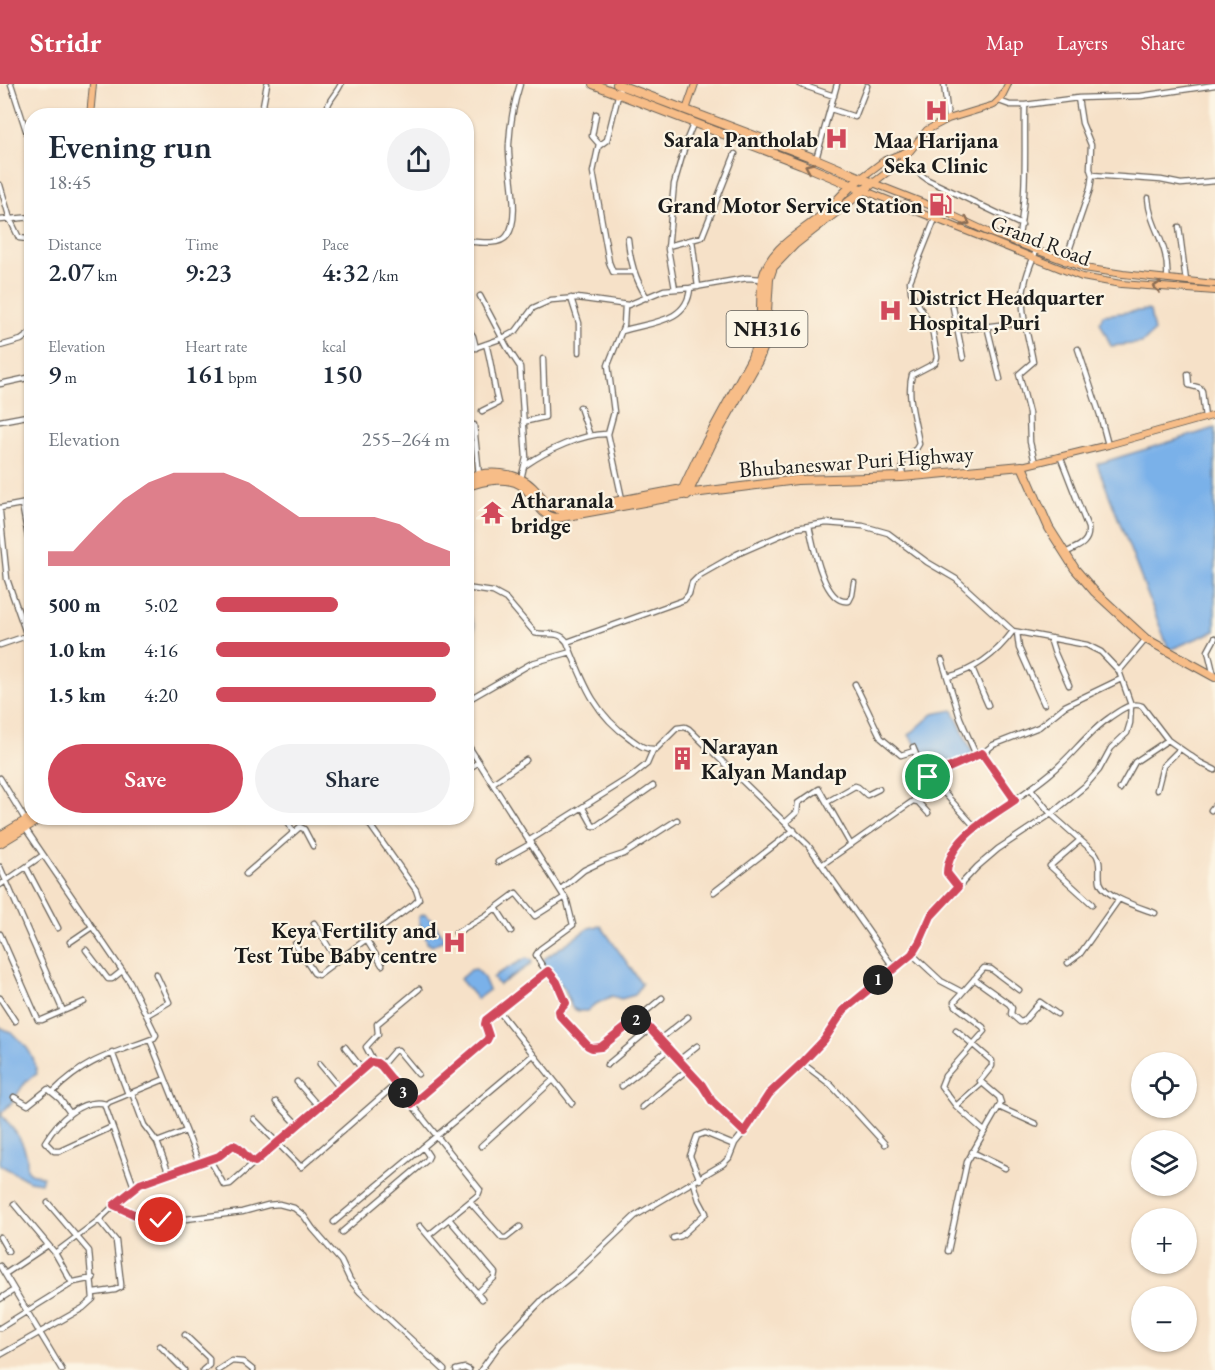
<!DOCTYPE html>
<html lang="en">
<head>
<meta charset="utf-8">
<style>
	body { margin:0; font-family:"EB Garamond",serif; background:#f2f2f3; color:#1f2937; height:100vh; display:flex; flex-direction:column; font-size:22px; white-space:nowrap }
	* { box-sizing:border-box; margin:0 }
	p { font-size:20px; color:#747a83 }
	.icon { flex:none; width:33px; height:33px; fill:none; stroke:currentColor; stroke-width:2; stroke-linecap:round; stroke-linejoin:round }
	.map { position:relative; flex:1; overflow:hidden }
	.sheet { position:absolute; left:24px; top:24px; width:450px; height:717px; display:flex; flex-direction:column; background:#fff; border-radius:24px; box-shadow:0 2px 4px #0004 }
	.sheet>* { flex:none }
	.fabs { position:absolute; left:1131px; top:968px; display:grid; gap:12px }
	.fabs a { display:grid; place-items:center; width:66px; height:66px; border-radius:50%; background:#fff; box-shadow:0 2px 4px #0004; font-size:30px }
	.pin { position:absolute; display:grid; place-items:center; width:51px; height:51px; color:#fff; margin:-26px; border:3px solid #fff; border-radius:50%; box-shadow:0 2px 6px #0007 }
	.km { position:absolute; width:30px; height:30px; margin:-15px; border-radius:50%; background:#222; color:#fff; font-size:16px; line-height:30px; text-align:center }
	.round { display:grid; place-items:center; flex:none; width:63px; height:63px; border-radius:32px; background:#f2f2f3 }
	.headline { display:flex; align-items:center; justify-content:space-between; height:102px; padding:0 24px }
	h1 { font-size:33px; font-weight:600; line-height:45px }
	.metrics { display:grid; grid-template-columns:repeat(3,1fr); gap:9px; height:102px; padding:6px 24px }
	.metrics div { display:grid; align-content:center }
	.metrics b { font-size:26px; font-weight:600 }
	.metrics small { font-size:16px; font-weight:400 }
	.metrics p { font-size:16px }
	.chart { height:168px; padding:12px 24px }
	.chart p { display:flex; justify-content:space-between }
	.chart svg { width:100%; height:108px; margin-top:6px; fill:#d1495b; opacity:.7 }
	.action { display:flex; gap:12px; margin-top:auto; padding:12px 24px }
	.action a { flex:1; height:69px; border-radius:36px; background:#d1495b; color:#fff; font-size:24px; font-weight:600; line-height:69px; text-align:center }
	.action a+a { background:#f2f2f3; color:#1f2937 }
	ul { padding:0 24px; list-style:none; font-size:20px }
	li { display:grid; grid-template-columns:96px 72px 1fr; align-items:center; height:45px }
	li i { height:15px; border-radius:8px; background:#d1495b }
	header { display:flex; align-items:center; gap:36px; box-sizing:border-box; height:84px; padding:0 30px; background:#d1495b; color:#fff }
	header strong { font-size:28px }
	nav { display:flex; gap:33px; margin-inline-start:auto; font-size:21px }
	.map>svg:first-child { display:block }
	.water { fill:#7ab1e9; stroke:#4b6682; stroke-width:1.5 }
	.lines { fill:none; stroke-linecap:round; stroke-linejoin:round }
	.minor-casing { stroke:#686158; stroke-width:7 }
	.major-casing { stroke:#686158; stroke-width:8 }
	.highway-casing { stroke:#686158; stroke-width:10 }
	.minor { stroke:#fff; stroke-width:4.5 }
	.major { stroke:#f7bd88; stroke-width:6 }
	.highway { stroke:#f7bd88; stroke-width:8 }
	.oneway { stroke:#8a6c52 }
	.route-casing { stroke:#fff; stroke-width:12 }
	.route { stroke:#d1495b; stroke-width:8 }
	.labels { text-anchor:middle; stroke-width:4.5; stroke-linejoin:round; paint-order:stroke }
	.shield { fill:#fcf5e5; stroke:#5f5d58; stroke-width:1.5 }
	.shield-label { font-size:21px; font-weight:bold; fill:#1c1c1c }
	.poi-label { font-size:22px; font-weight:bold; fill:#1c1c1c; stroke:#fcf5e5; text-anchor:end }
	.street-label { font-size:22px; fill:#1c1c1c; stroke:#fcf5e5 }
</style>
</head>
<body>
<header>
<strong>Stridr</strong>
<nav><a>Map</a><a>Layers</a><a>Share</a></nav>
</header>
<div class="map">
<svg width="1215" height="1286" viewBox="0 0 1215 1286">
	<rect width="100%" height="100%" fill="#fcf5e5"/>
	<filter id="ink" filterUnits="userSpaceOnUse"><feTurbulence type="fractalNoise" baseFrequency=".0167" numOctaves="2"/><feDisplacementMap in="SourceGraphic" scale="12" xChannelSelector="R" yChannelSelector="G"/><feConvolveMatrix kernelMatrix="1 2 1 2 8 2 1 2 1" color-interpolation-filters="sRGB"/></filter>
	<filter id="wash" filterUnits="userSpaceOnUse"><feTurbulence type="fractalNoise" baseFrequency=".008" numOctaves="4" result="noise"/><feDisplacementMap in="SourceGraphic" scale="24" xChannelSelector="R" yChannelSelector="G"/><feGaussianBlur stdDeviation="1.35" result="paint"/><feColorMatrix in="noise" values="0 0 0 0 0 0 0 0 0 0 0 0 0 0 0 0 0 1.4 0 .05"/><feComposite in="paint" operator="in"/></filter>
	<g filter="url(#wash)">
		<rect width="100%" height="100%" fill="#f6e1c8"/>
		<path class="water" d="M1147,226L1150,227L1154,248L1142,259L1111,262L1100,238L1103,231Z
			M1215,344V547L1169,566L1097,380Z
			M466,523L475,543L474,546L467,550Z
			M953,626L975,675L939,692L909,651L933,630Z
			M424,830L432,836L445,855L432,862L427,859C425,850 418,842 419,833Z
			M598,842H601L642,900L635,911L621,915L612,912L594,921L587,927H578L572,924L565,905L544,881V875L589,844Z
			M526,874L532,876L530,881L499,901L493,894L497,890Z
			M476,885L483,892L489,906L477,915L460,895L470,886Z
			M0,943C19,951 35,968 37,990C24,996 22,1004 14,1015C11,1020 5,1025 1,1030C15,1047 29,1062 27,1085L31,1089L43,1093L41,1099L29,1097L0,1081Z"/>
	</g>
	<g filter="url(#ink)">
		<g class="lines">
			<defs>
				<path id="minor" d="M11,0L32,65
					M799,0L834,12
					M944,0L948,35
					M1078,14L1082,39L1091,61L1090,85L1092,91L1161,96L1181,100L1215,97
					M999,17L1010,21H1025L1078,14L1141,12L1215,1
					M831,25L855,33L867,2
					M596,30L592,52L599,60L593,88L609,178L613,188H633
					M261,32L267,0
					M326,32C327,15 335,13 341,0
					M599,62L607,56L621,0
					M816,75L837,0
					M902,77L928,96L1022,141
					M0,101L10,135L19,154L27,155L32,159
					M1148,114C1150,145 1170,160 1167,195
					M0,136L32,133
					M1179,143L1186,197
					M628,155C630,178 635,194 647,214
					M692,156L698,203
					M466,157C477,158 500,162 507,152C522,133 507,84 509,60C510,40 514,19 520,0
					M1017,160C1028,115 1024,67 1025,21
					M668,162L702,153L735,70
					M1065,178L1090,105L1092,91
					M675,205L668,165L674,100L687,55L694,38
					M480,212L507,263L520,283L526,374L521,395
					M571,214L579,239V268
					M953,223L963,274
					M466,242L473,252L476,264
					M987,242L1000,295
					M958,246L1024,238
					M622,247C649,238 688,239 690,204
					M0,262L21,256L32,248
					M1078,265L1100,331L1108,361
					M466,267L503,254L516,247L533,224L551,216L577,214L628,221L664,206L690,204L747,194L763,195
					M1188,290L1189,301L1200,304L1202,307L1205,334
					M0,300L32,293
					M580,323L590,352
					M482,327L498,319C493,300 492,280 486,260
					M0,337L32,331
					M523,338L545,333L543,275
					M474,341L479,391
					M1060,372L1088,444C1090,460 1077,463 1065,469
					M1035,379L1030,358L1029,329L1019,290L1033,278C1029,253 1018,225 1025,199C1027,188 1032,177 1036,167
					M526,381C546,367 583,349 608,350
					M902,393L903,375L916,365L919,360C916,339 906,312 912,291L935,279L937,273L932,244L911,208L910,197L939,125
					M622,415L608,350L614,328L608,281L624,241L625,222
					M22,420L32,475
					M0,424L32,418
					M0,428L7,495L27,552
					M809,442C813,460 824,522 849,517L852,511L854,498
					M466,504L493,508L506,515L535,549C548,552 559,546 567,558C583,598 594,630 631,655C639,661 645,666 656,665L677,644L685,643L689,645L808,761L894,884
					M1017,548L1019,564L1044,620
					M1050,554L1054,567L1069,601
					M567,558L684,516L689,510L692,499L700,491L737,470L797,444L826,439L863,442L888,449L927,478L956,495L1013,547L1087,561L1101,568L1119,587
					M0,561L32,550
					M942,576L960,634L976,671
					M972,584L988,621
					M1214,592L1208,567L1215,554
					M948,593C975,586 997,569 1013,547
					M855,600L881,654L901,671L914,667
					M466,617L532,579L571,568
					M466,658L567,817L573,841L540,865L536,871C544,890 562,898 566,921L559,927L560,932L588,962L597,964L614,954L662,914
					M913,663L924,690L928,693L979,669H983L1015,716
					M983,669L993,661L1039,643L1065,622L1121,595
					M466,686L479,678
					M0,694L26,737
					M493,699L526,676
					M938,702L976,744
					M1031,705L1051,730L1096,770C1102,779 1098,788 1100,798C1104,813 1142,824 1155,829
					M1120,705L1135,678L1168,656
					M1157,706L1163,682L1180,665
					M827,718L855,702L858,703L867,711L879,705
					M583,724L593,742H596L653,702
					M1211,726L1215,721
					M286,734L293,748
					M786,738L797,728L798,719L819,705L851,761
					M25,744L130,898L156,951L154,954C112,970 86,975 53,1008
					M530,756L632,692L647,680L653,666
					M1080,756L1050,782L1092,820
					M498,778L532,759
					M823,780L913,717L918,718L928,729
					M0,783L63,927
					M26,783L58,844
					M246,790L300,743L304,745L313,762
					M0,801L43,771
					M958,803C941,784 946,778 960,758C987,731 1023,713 1052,688C1073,671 1087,649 1109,634C1118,628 1131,617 1142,622L1168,656L1201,679L1215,686
					M561,805L584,786L603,777L624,770L677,736
					M714,808L794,746
					M496,824L511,847
					M314,839L337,877
					M456,849L485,832L516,809L535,832L565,813
					M0,850L38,936H42L84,918
					M366,855L382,881
					M70,858L92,843
					M295,860L314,889L318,891L414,820L419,815L416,806L365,734
					M86,866L108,895H112L122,887
					M912,870L941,897L962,908
					M1068,879L1080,870L1119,815
					M974,895L1009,920L1012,924L1011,930L1020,938L1024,937L1040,918L1057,930
					M0,914L15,937
					M498,926L572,1019
					M147,931L169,918L156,890
					M639,933L702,1001L723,1030L744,1048
					M660,955L688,933
					M150,956L199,1079
					M345,963L362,985
					M112,968L128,1010
					M679,976L697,962
					M374,978L366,963L378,950L377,940L419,905
					M802,979L831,1001L885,1060
					M320,980L340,1004
					M607,981L650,945
					M381,982L394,967L398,966L418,990
					M297,998L319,1023
					M622,1002L669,965
					M132,1009L144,1041L157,1058L169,1090
					M14,1013L28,1021L48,1005L60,1015L70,1029
					M276,1018L298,1041
					M106,1020C81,1013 57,1038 45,1058L54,1067H60L112,1043
					M412,1020L488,954L485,940L486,937L548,887
					M956,1022L981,1000
					M642,1023L687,986
					M999,1023L1036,1040
					M254,1035L301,1083L396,1000
					M984,1047L956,1022L941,1002L945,992L985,947L983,943L956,922L954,918L984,884L991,885L1019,906
					M157,1058L186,1047
					M481,1062L553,996
					M972,1068L1005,1084
					M210,1076L224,1101L230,1100L255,1078
					M700,1096L690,1072L697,1052L705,1049L734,1061
					M134,1103L105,1022L109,1018L165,995
					M470,1118L502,1154H506L520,1143
					M14,1120L55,1169L72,1199
					M114,1121L140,1133L161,1136H178L242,1128L268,1121L279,1120L294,1124L304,1132L313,1145L341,1177L350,1196L360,1208L444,1286
					M449,1135L495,1189L494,1194L477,1209
					M334,1138L533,971
					M420,1142L482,1215
					M342,1148L427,1076L429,1072L423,1063
					M0,1153L8,1167
					M673,1154L681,1152L706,1129L699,1116L694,1099
					M948,1167L967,1078L1001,1019L999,1013L980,997L992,982V977L956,946
					M55,1169L99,1136L130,1106L140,1100L214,1074L233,1061L238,1062L252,1077L258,1076L367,981L374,978L381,982L480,1106L478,1111L429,1151
					M0,1182L62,1286
					M5,1190L48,1161
					M94,1209L115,1206L121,1203V1200L116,1157L99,1136
					M0,1215L14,1206
					M0,1244L74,1198L93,1194
					M185,1251L209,1274V1281L203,1286
					M160,1262L184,1286
					M0,1271L83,1224L93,1215L89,1167L48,1119
					M218,1286L232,1277L243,1278L253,1286
					M456,1286L465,1284L469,1286
					M481,1286L500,1260L543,1215L574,1190L635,1132L723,1080L729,1074L735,1059L752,1038L756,1027L769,1010L802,979L824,956L844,926L880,895L912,870L920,857L931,832L977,783L998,765L1051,730L1085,702L1099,686L1111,664L1127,649L1130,639L1131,621L1119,587L1146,555"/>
				<path id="major" d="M686,26L695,0
					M90,32L93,0
					M861,94L885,76L910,66
					M873,99L939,125L990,149L1084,184L1123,190L1215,200
					M873,99L902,77L927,46L948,35L994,21L1001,14L1008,0
					M863,106L1082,193L1121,200L1215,207
					M1022,382L1108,361L1215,331"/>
				<path id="highway" d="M593,0L801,80L863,106
					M617,0L816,75L873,99L795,160L773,183L769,195L765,260L758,277L713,357L687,411
					M466,394C487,387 517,387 533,404C544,415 549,425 566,427L677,406
					M466,403C483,396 512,390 526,405C537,416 539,431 556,434L688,410
					M682,407L696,377L751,276C755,266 759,255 760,245C762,228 760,211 763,194C770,164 800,150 821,132C836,120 846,104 861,94
					M693,409L797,396L902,393L1022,382L1049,444L1075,485L1094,507L1146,555L1215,593
					M0,752L32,733
					M0,759L41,734"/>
			</defs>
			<use href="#minor" class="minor-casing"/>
			<use href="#major" class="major-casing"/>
			<use href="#highway" class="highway-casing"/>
			<use href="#minor" class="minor"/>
			<use href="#major" class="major"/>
			<use href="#highway" class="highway"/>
		</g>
		<defs><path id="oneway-chevron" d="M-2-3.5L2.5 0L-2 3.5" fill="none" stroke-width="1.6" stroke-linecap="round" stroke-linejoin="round" transform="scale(1.5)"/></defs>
		<g class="oneway">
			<use href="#oneway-chevron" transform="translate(809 83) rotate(-157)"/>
			<use href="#oneway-chevron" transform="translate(966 138) rotate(25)"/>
			<use href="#oneway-chevron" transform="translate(1157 203) rotate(-175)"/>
		</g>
	</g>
	<g class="lines" filter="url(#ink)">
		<defs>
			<path id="route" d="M161,1136L140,1133L114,1121L140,1100L219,1072L233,1061C242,1063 245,1075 255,1078L371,978L377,979L381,982L412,1020L487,956L489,952L485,940L486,936L548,887L557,898L566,919L559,927L560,932L588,962L592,964L601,963L639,933L702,1001L712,1017L744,1048L769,1010L802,979L824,956L844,926L912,870L920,857L931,832L958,803L947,789C948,755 991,733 1015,716L982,669L928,693"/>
		</defs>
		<use href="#route" class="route-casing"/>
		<use href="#route" class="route"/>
	</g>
	<defs>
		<symbol id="hospital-bare" viewBox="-9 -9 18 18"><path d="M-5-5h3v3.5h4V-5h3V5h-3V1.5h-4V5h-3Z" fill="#d1495b" stroke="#fcf5e5" stroke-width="2.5" paint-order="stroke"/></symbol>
		<symbol id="fuel-bare" viewBox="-9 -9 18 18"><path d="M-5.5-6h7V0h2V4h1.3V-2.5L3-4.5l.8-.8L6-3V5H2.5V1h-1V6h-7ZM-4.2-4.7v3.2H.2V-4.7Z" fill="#d1495b" stroke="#fcf5e5" stroke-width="2.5" paint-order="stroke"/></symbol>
		<symbol id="temple-bare" viewBox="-9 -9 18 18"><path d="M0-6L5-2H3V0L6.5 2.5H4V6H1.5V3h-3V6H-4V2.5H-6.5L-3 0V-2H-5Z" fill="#d1495b" stroke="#fcf5e5" stroke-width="2.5" paint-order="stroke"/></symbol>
		<symbol id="building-bare" viewBox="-9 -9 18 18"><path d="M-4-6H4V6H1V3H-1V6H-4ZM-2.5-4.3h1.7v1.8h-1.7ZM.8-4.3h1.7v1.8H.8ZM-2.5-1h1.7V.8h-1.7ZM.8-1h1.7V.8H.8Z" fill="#d1495b" stroke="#fcf5e5" stroke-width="2.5" paint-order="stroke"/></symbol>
	</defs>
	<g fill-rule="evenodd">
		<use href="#hospital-bare" x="920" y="10" width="33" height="33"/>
		<use href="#hospital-bare" x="820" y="38" width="33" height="33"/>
		<use href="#fuel-bare" x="924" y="104" width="33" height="33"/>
		<use href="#hospital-bare" x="874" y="210" width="33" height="33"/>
		<use href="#temple-bare" x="476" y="412" width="33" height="33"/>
		<use href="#building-bare" x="666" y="658" width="33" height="33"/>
		<use href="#hospital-bare" x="438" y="842" width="33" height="33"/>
	</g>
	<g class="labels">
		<rect class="shield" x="726.5" y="227" width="81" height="36" rx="4.5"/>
		<g class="shield-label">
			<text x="767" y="252">NH316</text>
		</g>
		<g class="poi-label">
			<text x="818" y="63">Sarala Pantholab</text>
			<text x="936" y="64" text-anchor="middle">Maa Harijana<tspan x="936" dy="25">Seka Clinic</tspan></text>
			<text x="923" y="129">Grand Motor Service Station</text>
			<text x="909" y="221" text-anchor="start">District Headquarter<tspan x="909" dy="25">Hospital ,Puri</tspan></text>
			<text x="511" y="424" text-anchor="start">Atharanala<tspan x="511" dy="25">bridge</tspan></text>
			<text x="701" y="670" text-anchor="start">Narayan<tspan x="701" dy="25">Kalyan Mandap</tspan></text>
			<text x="437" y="854">Keya Fertility and<tspan x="437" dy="25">Test Tube Baby centre</tspan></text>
		</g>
		<g class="street-label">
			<text transform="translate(1041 156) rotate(21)" y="8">Grand Road</text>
			<text transform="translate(856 377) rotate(-4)" y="8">Bhubaneswar Puri Highway</text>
		</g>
	</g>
</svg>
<div class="fabs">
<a><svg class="icon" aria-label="locate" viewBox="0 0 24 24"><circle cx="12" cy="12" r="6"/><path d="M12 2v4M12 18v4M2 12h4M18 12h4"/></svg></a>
<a><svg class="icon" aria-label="layers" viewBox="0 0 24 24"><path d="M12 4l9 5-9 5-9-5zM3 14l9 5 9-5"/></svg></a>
<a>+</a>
<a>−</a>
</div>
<div class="pin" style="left:928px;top:693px;background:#1e9e55"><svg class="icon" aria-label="arrive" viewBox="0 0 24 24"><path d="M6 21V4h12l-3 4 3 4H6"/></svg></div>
<div class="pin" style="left:161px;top:1136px;background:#d93025"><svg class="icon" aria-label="check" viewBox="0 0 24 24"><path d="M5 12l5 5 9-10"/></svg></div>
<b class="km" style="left:878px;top:896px">1</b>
<b class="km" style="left:636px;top:936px">2</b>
<b class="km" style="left:403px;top:1009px">3</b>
<section class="sheet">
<div class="headline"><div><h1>Evening run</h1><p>18:45</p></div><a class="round"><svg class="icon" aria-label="share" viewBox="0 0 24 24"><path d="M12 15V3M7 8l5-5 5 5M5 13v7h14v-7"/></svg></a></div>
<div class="metrics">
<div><p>Distance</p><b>2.07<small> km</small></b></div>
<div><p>Time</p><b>9:23</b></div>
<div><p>Pace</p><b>4:32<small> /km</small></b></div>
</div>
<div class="metrics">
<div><p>Elevation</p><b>9<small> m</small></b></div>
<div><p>Heart rate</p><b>161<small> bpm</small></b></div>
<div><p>kcal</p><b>150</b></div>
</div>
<div class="chart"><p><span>Elevation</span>255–264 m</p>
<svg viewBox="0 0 160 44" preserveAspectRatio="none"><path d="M0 44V38L10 38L20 27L30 17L40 10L50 6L60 6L70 6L80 10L90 17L100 24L110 24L120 24L130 24L140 27L150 34L160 38V44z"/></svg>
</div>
<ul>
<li><b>500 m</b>5:02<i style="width:52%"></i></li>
<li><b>1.0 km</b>4:16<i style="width:100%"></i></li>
<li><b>1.5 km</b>4:20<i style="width:94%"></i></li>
</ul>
<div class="action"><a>Save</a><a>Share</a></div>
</section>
</div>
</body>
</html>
